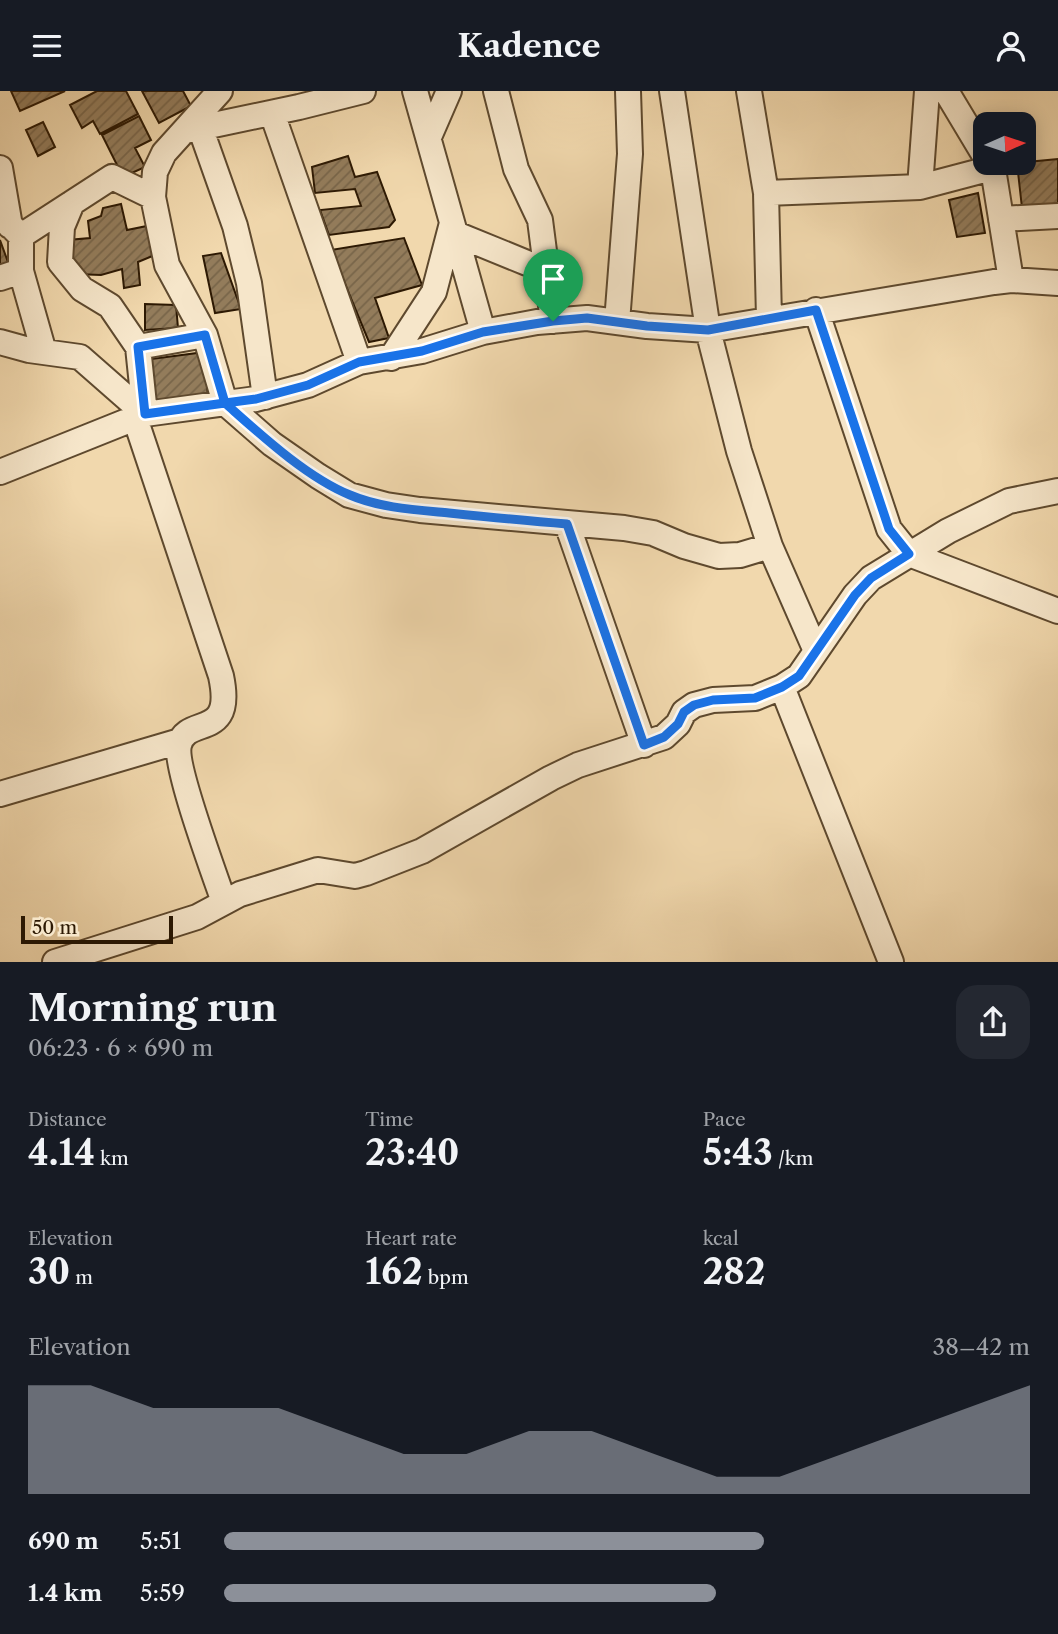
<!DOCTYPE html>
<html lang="en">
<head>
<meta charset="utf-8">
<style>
	body { margin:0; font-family:"Libre Caslon Text",serif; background:#242831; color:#f1f3f6; height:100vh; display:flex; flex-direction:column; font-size:26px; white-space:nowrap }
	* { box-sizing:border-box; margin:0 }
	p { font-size:23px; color:#9ea1a6 }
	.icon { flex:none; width:38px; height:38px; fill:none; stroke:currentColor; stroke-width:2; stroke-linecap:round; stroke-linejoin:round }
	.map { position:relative; height:871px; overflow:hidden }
	.panel { display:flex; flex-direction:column; background:#171b24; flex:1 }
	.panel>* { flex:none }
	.needle { width:46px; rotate:87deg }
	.buttons { position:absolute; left:973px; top:21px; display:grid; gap:14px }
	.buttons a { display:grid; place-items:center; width:63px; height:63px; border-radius:14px; background:#171b24; box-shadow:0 4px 18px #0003; font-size:35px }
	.scale { position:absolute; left:21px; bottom:18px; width:152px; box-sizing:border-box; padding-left:7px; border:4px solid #2d1903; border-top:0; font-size:19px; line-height:24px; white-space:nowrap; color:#2d1903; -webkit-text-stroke:5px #f6e6ca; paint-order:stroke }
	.pin { position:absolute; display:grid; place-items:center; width:60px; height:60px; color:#fff; margin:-72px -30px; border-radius:50% 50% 50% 0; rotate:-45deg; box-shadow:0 0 7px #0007 }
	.pin .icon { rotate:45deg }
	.round { display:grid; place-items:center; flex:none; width:74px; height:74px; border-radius:21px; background:#242831 }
	.headline { display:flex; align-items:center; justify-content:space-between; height:119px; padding:0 28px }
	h1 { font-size:38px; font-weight:800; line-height:52px }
	.metrics { display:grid; grid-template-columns:repeat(3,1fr); gap:10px; height:119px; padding:7px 28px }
	.metrics div { display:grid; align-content:center }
	.metrics b { font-size:35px; font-weight:800 }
	.metrics small { font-size:19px; font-weight:400 }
	.metrics p { font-size:19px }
	.chart { height:196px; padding:14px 28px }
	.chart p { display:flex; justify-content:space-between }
	.chart svg { width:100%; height:126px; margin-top:7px; fill:#8c9099; opacity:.7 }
	ul { padding:0 28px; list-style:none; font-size:23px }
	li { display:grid; grid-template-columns:112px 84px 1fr; align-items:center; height:52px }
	li i { height:18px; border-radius:9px; background:#8c9099 }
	header { display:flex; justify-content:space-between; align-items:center; height:91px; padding:0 28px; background:#171b24; font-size:32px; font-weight:800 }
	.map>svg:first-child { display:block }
	.building { fill:url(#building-hatch); stroke:#2d1903; stroke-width:2 }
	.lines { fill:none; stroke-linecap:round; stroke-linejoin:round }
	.minor-casing { stroke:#5e492e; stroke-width:28 }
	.minor { stroke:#f6e6ca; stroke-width:24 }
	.route-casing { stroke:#fff; stroke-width:14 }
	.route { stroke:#1a73e8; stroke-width:9 }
</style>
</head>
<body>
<header><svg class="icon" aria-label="menu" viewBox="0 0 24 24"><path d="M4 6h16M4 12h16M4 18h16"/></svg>Kadence<svg class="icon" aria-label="person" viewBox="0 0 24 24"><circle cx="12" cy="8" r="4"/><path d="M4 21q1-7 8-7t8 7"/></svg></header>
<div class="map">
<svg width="1058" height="871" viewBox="0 0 1058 871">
	<defs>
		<pattern id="building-hatch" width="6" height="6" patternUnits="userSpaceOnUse" patternTransform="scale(1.75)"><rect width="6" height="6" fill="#937c5b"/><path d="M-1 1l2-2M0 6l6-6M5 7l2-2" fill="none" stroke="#786549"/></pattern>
	</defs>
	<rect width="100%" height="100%" fill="#f1d8ad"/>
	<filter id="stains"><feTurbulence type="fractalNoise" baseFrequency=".00286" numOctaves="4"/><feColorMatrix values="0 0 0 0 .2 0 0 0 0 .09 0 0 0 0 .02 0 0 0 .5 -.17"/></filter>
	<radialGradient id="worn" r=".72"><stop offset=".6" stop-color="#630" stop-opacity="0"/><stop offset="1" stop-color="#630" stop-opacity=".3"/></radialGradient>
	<path class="building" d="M11,0H65L20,20Z
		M97,0H126L138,23L100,43L93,30L82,37L70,14Z
		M142,0H183L191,15L159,32Z
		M139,25L151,49L135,57L145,76L123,86L102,44Z
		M43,31L55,56L38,65L26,39Z
		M348,65L355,86L377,81L395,129L389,136L329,144L320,119L361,115L355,98L315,102L312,76Z
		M1058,68V113L1022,117L1017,72Z
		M978,102L985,142L957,146L949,109Z
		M121,113L127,139L147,135L155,164L138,171L140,194L124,197L122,178L101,184L75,183L68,149L90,147L88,130L101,125L103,117Z
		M404,147L422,194L375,207L389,247L369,251L331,159Z
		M0,149L9,174L0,177Z
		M221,162L241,218L215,222L203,165Z
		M145,213L176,214L178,237L145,239Z
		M205,261L208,307L154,313L151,268Z"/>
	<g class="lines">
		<defs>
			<path id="minor" d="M220,0L164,62L155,81L153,106L167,174L205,244L225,312L272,353L318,385L349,404L386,414L420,419L624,437L653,442L684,455L719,465L740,464L770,455
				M415,0L483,241
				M496,0L516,78L540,129L553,230
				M672,0L708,239L739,360L770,455L816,560
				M749,0L766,102L769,227
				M946,0L985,65
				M272,22L359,271
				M200,36L235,135L249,192L265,306
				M185,40L299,16L363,0
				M429,46L449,0
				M989,72L994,84L1011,189
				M0,77L10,135
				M920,96L927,0
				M766,102L920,96L992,77
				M72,112L62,136L60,171L82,198L110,215L138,256L145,323
				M0,124L21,145V180L0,187
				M1001,128L1058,125
				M456,143L527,172
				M21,145L112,86L153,106
				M21,180L44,261
				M816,219L889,438L909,463L1058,520
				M617,231L630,63L628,0
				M0,251L29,259L80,266L145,323
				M138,256L205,244
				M391,267L434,201L452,132
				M135,327L221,585C235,651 187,623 179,654C174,674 215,785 224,811
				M0,381L145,323L256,308L308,294L359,271L422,260L483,241L537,231L587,227L647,235L708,239L994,191L1011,189L1058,192
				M567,433L644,654
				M782,596L891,871
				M0,703L180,650
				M55,871L197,826L240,803L318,779L355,785L366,782L422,760L551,687L578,674L664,646L678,633L684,621L694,614L713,609L755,607L782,596L799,585L855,504L871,487L948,440L1009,410L1058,400"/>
		</defs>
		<use href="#minor" class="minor-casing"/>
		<use href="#minor" class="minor"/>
	</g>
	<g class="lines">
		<defs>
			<path id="route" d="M553,230L483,241L422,260L359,271L308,294L256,308L225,312L205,244L138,256L145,323L225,312C260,343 306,386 350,404C380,417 417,419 449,422C488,426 528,430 567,433L644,654L664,646L678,633L684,621L694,614L713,609L755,607L782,596L799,585L855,504L871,487L909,463L889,438L816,219L708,239L647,235L587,227L553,230"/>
		</defs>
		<use href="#route" class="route-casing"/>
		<use href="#route" class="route"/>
	</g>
	<rect width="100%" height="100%" filter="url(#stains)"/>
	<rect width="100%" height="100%" fill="url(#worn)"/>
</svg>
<div class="buttons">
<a><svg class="needle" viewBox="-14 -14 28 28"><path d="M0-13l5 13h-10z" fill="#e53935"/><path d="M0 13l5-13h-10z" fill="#9ea1a6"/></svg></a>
</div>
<div class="scale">50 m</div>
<div class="pin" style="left:553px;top:230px;background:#1e9e55"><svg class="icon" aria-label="arrive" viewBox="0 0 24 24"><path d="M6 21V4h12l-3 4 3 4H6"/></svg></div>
</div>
<section class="panel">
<div class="headline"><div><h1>Morning run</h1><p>06:23 · 6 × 690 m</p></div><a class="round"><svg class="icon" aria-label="share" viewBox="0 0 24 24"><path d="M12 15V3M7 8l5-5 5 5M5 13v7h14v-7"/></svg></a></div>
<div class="metrics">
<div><p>Distance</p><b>4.14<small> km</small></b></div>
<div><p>Time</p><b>23:40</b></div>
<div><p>Pace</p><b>5:43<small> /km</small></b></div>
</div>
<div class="metrics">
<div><p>Elevation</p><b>30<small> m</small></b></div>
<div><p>Heart rate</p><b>162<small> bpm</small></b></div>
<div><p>kcal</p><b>282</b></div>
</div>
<div class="chart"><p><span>Elevation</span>38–42 m</p>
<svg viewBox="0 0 160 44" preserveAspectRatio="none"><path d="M0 44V6L10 6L20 14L30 14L40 14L50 22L60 30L70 30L80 22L90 22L100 30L110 38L120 38L130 30L140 22L150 14L160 6V44z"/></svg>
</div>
<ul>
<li><b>690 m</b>5:51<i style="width:67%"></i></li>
<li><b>1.4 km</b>5:59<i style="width:61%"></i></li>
</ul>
</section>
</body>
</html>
